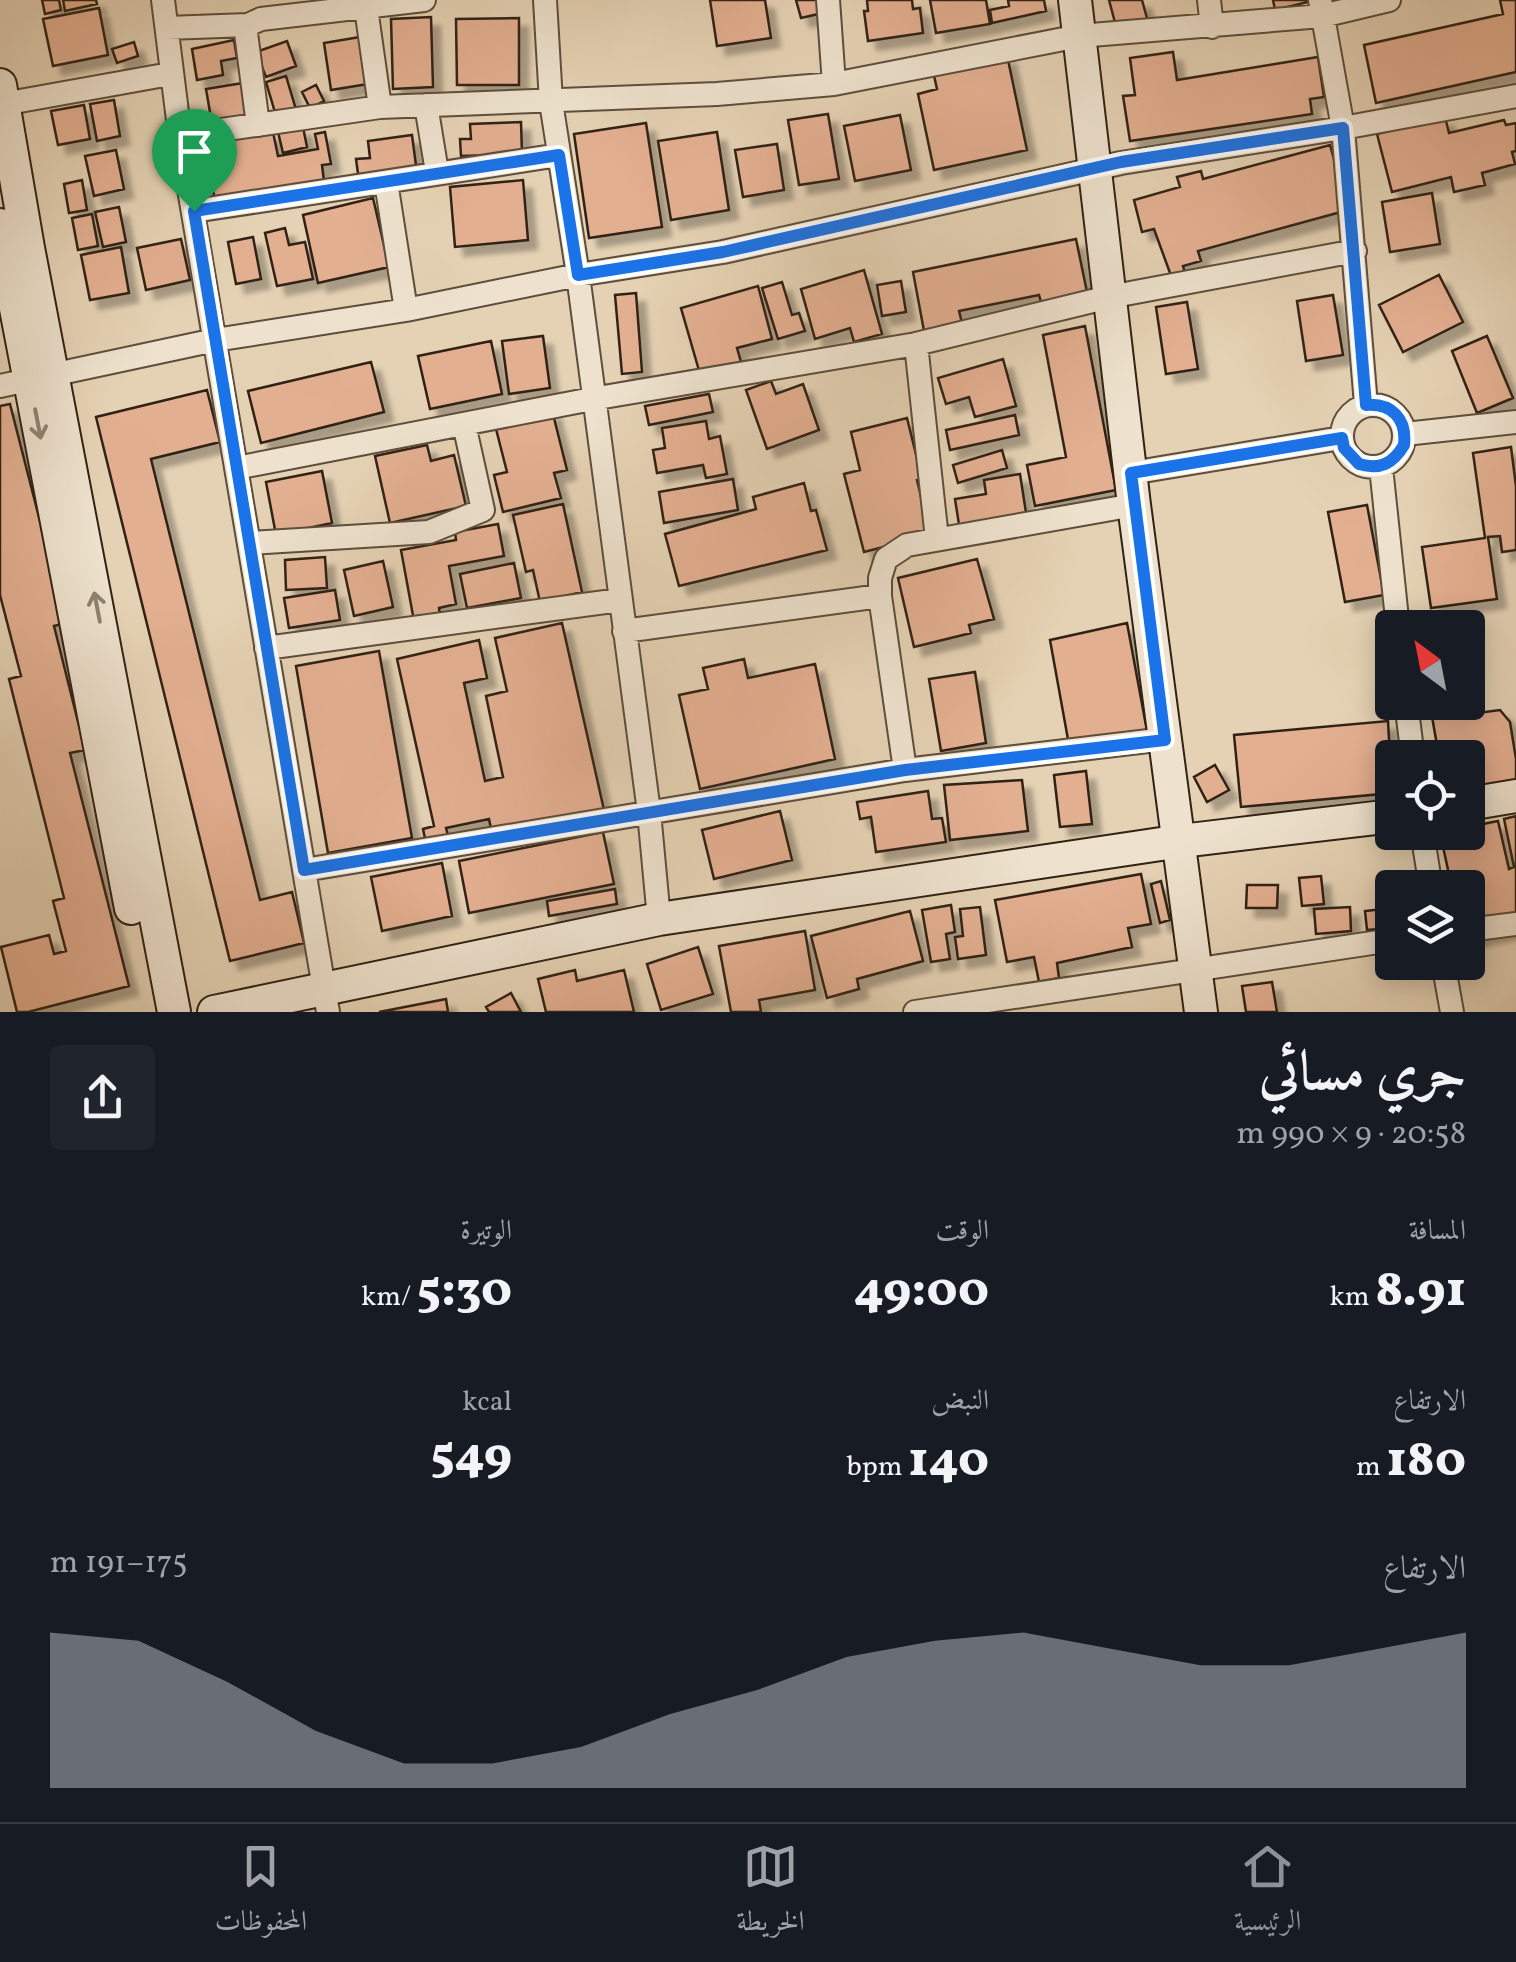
<!DOCTYPE html>
<html lang="ar">
<head>
<meta charset="utf-8">
<style>
	body { margin:0; font-family:Vollkorn,Amiri,serif; background:#20242c; color:#f1f3f6; direction:rtl; height:100vh; display:flex; flex-direction:column; font-size:38px; white-space:nowrap }
	* { box-sizing:border-box; margin:0 }
	p { font-size:32px; color:#9ea1a6 }
	.icon { flex:none; width:55px; height:55px; fill:none; stroke:currentColor; stroke-width:2; stroke-linecap:round; stroke-linejoin:round }
	.map { position:relative; height:1012px; overflow:hidden; direction:ltr }
	.panel { display:flex; flex-direction:column; background:#171b24; flex:1 }
	.panel>* { flex:none }
	.needle { width:65px; rotate:328deg }
	.controls { position:absolute; left:1375px; top:610px; display:grid; gap:20px }
	.controls a { display:grid; place-items:center; width:110px; height:110px; border-radius:10px; background:#171b24; box-shadow:0 5px 25px #0003; font-size:50px }
	.pin { position:absolute; display:grid; place-items:center; width:85px; height:85px; color:#fff; margin:-102px -42px; border-radius:50% 50% 50% 0; rotate:-45deg; box-shadow:0 0 10px #0007 }
	.pin .icon { rotate:45deg }
	.round { display:grid; place-items:center; flex:none; width:105px; height:105px; border-radius:10px; background:#20242c }
	.headline { display:flex; align-items:center; justify-content:space-between; height:170px; padding:0 50px }
	h1 { font-size:55px; font-weight:800; line-height:75px }
	.stats { display:grid; grid-template-columns:repeat(3,1fr); gap:15px; height:170px; padding:10px 50px }
	.stats div { display:grid; align-content:center }
	.stats b { font-size:50px; font-weight:800 }
	.stats small { font-size:28px; font-weight:400 }
	.stats p { font-size:28px }
	.chart { height:280px; padding:20px 50px }
	.chart p { display:flex; justify-content:space-between }
	.chart svg { width:100%; height:180px; margin-top:10px; fill:#8c9099; opacity:.7 }
	.tabs { display:flex; justify-content:space-around; align-items:center; height:140px; border-top:2px solid #363941; background:#171b24; font-size:28px; color:#9ea1a6 }
	.tabs a { display:grid; justify-items:center; gap:5px }
	.tabs .current { color:#8c9099 }
	.map>svg:first-child { display:block }
	.building { fill:#e3af91; stroke:#302214; stroke-width:2.5; filter:url(#shadow) }
	.lines { fill:none; stroke-linecap:round; stroke-linejoin:round }
	.street-casing { stroke:#5d4e3c; stroke-width:26 }
	.secondary-casing { stroke:#302214; stroke-width:36 }
	.street { stroke:#eee2ce; stroke-width:22 }
	.secondary { stroke:#eee2ce; stroke-width:32 }
	.oneway { stroke:#8f8271 }
	.route-casing { stroke:#fff; stroke-width:20 }
	.route { stroke:#1a73e8; stroke-width:12 }
</style>
</head>
<body>
<div class="map">
<svg width="1516" height="1012" viewBox="0 0 1516 1012">
	<defs>
		<filter id="shadow"><feDropShadow dx="9" dy="9" stdDeviation="2.5" flood-color="#0004"/></filter>
	</defs>
	<rect width="100%" height="100%" fill="#e5d2b4"/>
	<filter id="stains"><feTurbulence type="fractalNoise" baseFrequency=".002" numOctaves="4"/><feColorMatrix values="0 0 0 0 .2 0 0 0 0 .09 0 0 0 0 .02 0 0 0 .5 -.17"/></filter>
	<radialGradient id="worn" r=".72"><stop offset=".6" stop-color="#630" stop-opacity="0"/><stop offset="1" stop-color="#630" stop-opacity=".3"/></radialGradient>
	<path class="building" d="M42,0H59L61,10L45,14Z
		M63,0H96L97,4L65,11Z
		M710,0H765L771,38L717,46Z
		M796,0H824L827,12L801,18Z
		M867,0H912L913,9L920,8L923,33L868,41L864,11H868Z
		M930,0H986L990,24L936,33Z
		M1008,0H1044L1046,11L992,23L990,10L1009,6Z
		M1109,0H1142L1148,22L1117,30Z
		M1273,0H1307L1308,2L1275,10Z
		M1500,0H1516V72L1376,103L1364,45L1503,14Z
		M99,8L108,55L53,66L43,19Z
		M431,17L433,87L393,89L391,19Z
		M519,18V85H457L456,19Z
		M360,37L368,84L331,90L324,43Z
		M234,40L237,58L221,61L223,75L197,80L192,49Z
		M287,41L296,66L266,77L256,52Z
		M134,42L138,56L117,63L112,49Z
		M1173,52L1177,80L1318,57L1324,97L1310,99L1312,114L1130,141L1123,96L1135,95L1130,58Z
		M1007,55L1027,150L934,170L918,94L937,89L933,71Z
		M286,76L297,113L277,119L266,82Z
		M243,83L249,118L212,124L206,89Z
		M316,85L324,101L310,108L302,92Z
		M114,100L120,136L97,141L90,104Z
		M84,105L90,139L58,145L51,111Z
		M828,114L839,179L799,185L788,120Z
		M900,115L911,170L855,181L844,126Z
		M1445,117L1449,133L1504,120L1506,125L1516,123V151L1512,152L1515,164L1482,173L1485,185L1454,192L1451,177L1392,192L1377,134Z
		M521,122L522,154L461,156L460,139H471L470,124Z
		M646,123L662,227L589,238L574,134Z
		M303,127L307,147L283,153L278,132Z
		M273,132L278,156L318,149L315,134L325,132L331,164L322,165L324,181L215,201L204,142Z
		M717,132L729,210L671,220L658,141Z
		M412,135L417,173L359,181L356,159L370,158L368,141Z
		M777,144L784,190L743,197L735,150Z
		M1330,145L1348,210L1198,251L1201,261L1183,266L1187,280L1174,284L1154,229L1142,232L1134,200L1180,187L1177,177L1201,171L1203,179Z
		M116,150L124,189L94,196L85,156Z
		M82,180L87,210L69,213L64,184Z
		M523,180L528,240L455,247L450,187Z
		M1432,193L1440,244L1390,252L1382,202Z
		M373,198L389,267L318,283L303,215Z
		M119,207L126,242L103,247L95,212Z
		M92,214L98,246L78,250L72,218Z
		M285,228L289,245L305,242L313,279L277,286L265,233Z
		M253,237L261,279L236,284L228,242Z
		M181,239L190,280L146,290L137,248Z
		M1076,239L1087,292L1041,302L1039,295L959,311L962,323L924,331L913,272Z
		M121,247L129,293L90,300L81,255Z
		M864,270L882,334L854,342L850,328L815,339L801,289Z
		M1439,275L1463,322L1403,352L1379,305Z
		M901,281L906,312L882,316L877,285Z
		M782,282L792,315L799,313L805,331L778,339L762,288Z
		M758,286L772,339L737,348L741,362L700,374L681,308Z
		M636,293L642,372L622,374L615,295Z
		M1333,295L1343,355L1306,361L1297,301Z
		M1187,302L1198,369L1166,374L1156,307Z
		M1085,326L1116,490L1035,506L1027,465L1066,457L1043,335Z
		M543,336L550,388L509,394L502,341Z
		M1487,336L1513,398L1477,413L1452,351Z
		M491,341L502,394L430,409L418,356Z
		M1003,359L1016,406L975,417L969,397L946,404L938,378Z
		M371,362L384,412L261,443L248,391Z
		M771,381L776,394L803,384L819,430L767,449L746,390Z
		M207,390L220,442L151,459L260,900L292,892L304,943L230,961L96,417Z
		M709,394L713,412L649,425L645,406Z
		M10,404L66,623L54,626L85,750L70,753L129,986L28,1012H17L1,947L49,935L54,954L66,951L53,901L64,898L9,679L21,676L0,595V406Z
		M552,410L567,470L554,473L561,498L503,512L494,475L507,472L495,425Z
		M1015,415L1019,435L950,450L946,430Z
		M907,418L922,479L917,480L930,535L864,552L844,474L860,470L851,432Z
		M706,421L709,439L720,436L727,474L706,478L703,465L657,473L653,450L665,448L662,428Z
		M427,445L431,461L454,455L466,506L390,523L375,456Z
		M1511,447L1516,486V550L1502,552L1500,536L1488,537L1497,599L1431,608L1422,547L1485,538L1473,453Z
		M1002,450L1007,468L958,483L953,465Z
		M322,471L332,523L276,535L266,482Z
		M1020,474L1027,519L960,531L955,499L986,494L984,480Z
		M733,479L738,510L664,523L659,492Z
		M804,483L811,511L816,510L827,550L679,586L665,534L756,509L753,497Z
		M563,504L582,592L540,602L533,570L526,572L513,515Z
		M1367,505L1384,595L1345,602L1328,512Z
		M498,524L504,556L449,566L456,604L439,608L440,616L414,621L401,550L456,540L455,532Z
		M325,557L327,588L286,590L285,560Z
		M977,559L994,619L969,625L971,633L914,647L898,578Z
		M383,561L393,607L354,616L344,570Z
		M514,563L521,598L467,608L460,574Z
		M335,590L340,620L289,628L284,598Z
		M562,623L604,810L492,834L489,819L446,828L450,843L427,848L423,829L434,826L397,659L479,640L487,678L464,683L485,781L503,777L486,696L507,691L495,638Z
		M1127,623L1147,731L1069,745L1050,640Z
		M379,651L412,838L328,853L296,666Z
		M744,659L748,678L815,664L835,759L700,789L679,695L708,689L703,668Z
		M975,672L986,743L941,751L929,679Z
		M1462,706L1470,714L1500,710L1510,722L1516,759V791L1468,798V758H1452L1449,743L1437,745L1431,711Z
		M1388,721L1392,793L1241,807L1234,735Z
		M1215,765L1229,790L1207,802L1194,777Z
		M1086,771L1092,824L1060,827L1054,775Z
		M1022,780L1028,831L950,840L944,785Z
		M928,791L932,819L942,818L946,842L876,852L871,817L860,819L857,802Z
		M780,811L792,860L714,879L702,830Z
		M1516,816V929L1468,939V888H1452L1440,833L1468,832V827L1498,821L1509,869L1514,867L1504,819Z
		M603,832L614,884L469,913L459,861Z
		M442,863L452,916L382,931L371,877Z
		M1141,874L1151,924L1128,928L1132,947L1057,963L1059,978L1039,982L1034,957L1007,962L995,900Z
		M1321,876L1324,904L1302,906L1299,878Z
		M1161,881L1170,920L1160,923L1151,884Z
		M1247,885H1278L1277,908H1246Z
		M615,889L617,904L549,916L547,901Z
		M951,905L955,932L946,934L950,959L931,962L922,910Z
		M980,907L986,955L958,959L955,937L963,936L960,909Z
		M1350,907L1351,931L1316,934L1314,909Z
		M1392,908V928L1367,930L1365,911Z
		M910,911L923,961L857,979L859,989L827,998L811,936Z
		M805,931L815,990L759,1000L761,1012H731L719,946Z
		M698,947L713,994L661,1010L647,964Z
		M575,970L577,981L624,970L634,1012H546L538,979Z
		M1272,982L1277,1012H1246L1242,986Z
		M511,993L521,1012H489L486,1007Z
		M446,999L448,1012H379Z"/>
	<g class="lines">
		<defs>
			<path id="street" d="M163,0L180,136L328,1012
				M545,0L551,102L578,275L649,812L659,919
				M828,0L834,84
				M1209,0L1212,27
				M1320,0L1343,128L1366,405
				M366,8L380,107
				M167,28L248,25
				M3,104L170,74
				M426,105L437,172
				M258,125L246,33L248,25L261,19L424,0
				M180,136L380,107L717,94L834,84L1079,36L1322,16L1389,0
				M386,182L406,310
				M194,211L559,155
				M916,344L937,539
				M0,386L215,340L406,310L578,275L723,252L1121,163L1343,128L1516,96
				M1342 436a31 31 0 1 1 62 0a31 31 0 1 1-62 0Z
				M1405,434L1516,422
				M1381,467L1398,628
				M236,468L592,399L916,344L1109,297L1355,251
				M1131,473L1341,438
				M249,543L429,532L483,510L464,424
				M880,596V578L886,559L907,545L1134,505
				M624,631L880,596L905,770
				M266,648L620,600
				M1406,702L1413,758
				M1422,832L1431,888
				M304,870L905,770L1165,739
				M1468,930L1516,924
				M1443,962L1452,1012
				M915,1012L1392,940"/>
			<path id="secondary" d="M1075,0L1134,505L1201,1012
				M0,85L28,248L174,1012
				M0,225L131,908
				M1468,804L1516,796
				M214,1012L659,919L1181,841L1392,816"/>
		</defs>
		<use href="#street" class="street-casing"/>
		<use href="#secondary" class="secondary-casing"/>
		<use href="#street" class="street"/>
		<use href="#secondary" class="secondary"/>
	</g>
	<defs><path id="oneway-shaft" d="M-6 0H5M1.5-3L5.5 0L1.5 3" fill="none" stroke-width="1.6" stroke-linecap="round" stroke-linejoin="round" transform="scale(2.5)"/></defs>
	<g class="oneway">
		<use href="#oneway-shaft" transform="translate(38 424) rotate(79)"/>
		<use href="#oneway-shaft" transform="translate(97 607) rotate(-101)"/>
	</g>
	<g class="lines">
		<defs>
			<path id="route" d="M1343,128L1366,405C1392,403 1407,419 1404,445C1393,464 1380,470 1359,464L1344,448L1342,438L1131,473L1165,740L905,770L304,870L194,211L559,155L578,275L723,252L1121,162Z"/>
		</defs>
		<use href="#route" class="route-casing"/>
		<use href="#route" class="route"/>
	</g>
	<rect width="100%" height="100%" filter="url(#stains)"/>
	<rect width="100%" height="100%" fill="url(#worn)"/>
</svg>
<div class="controls">
<a><svg class="needle" viewBox="-14 -14 28 28"><path d="M0-13l5 13h-10z" fill="#e53935"/><path d="M0 13l5-13h-10z" fill="#9ea1a6"/></svg></a>
<a><svg class="icon" aria-label="locate" viewBox="0 0 24 24"><circle cx="12" cy="12" r="6"/><path d="M12 2v4M12 18v4M2 12h4M18 12h4"/></svg></a>
<a><svg class="icon" aria-label="layers" viewBox="0 0 24 24"><path d="M12 4l9 5-9 5-9-5zM3 14l9 5 9-5"/></svg></a>
</div>
<div class="pin" style="left:194px;top:211px;background:#1e9e55"><svg class="icon" aria-label="arrive" viewBox="0 0 24 24"><path d="M6 21V4h12l-3 4 3 4H6"/></svg></div>
</div>
<section class="panel">
<div class="headline"><div><h1>جري مسائي</h1><p>20:58 · 9 × 990 m</p></div><a class="round"><svg class="icon" aria-label="share" viewBox="0 0 24 24"><path d="M12 15V3M7 8l5-5 5 5M5 13v7h14v-7"/></svg></a></div>
<div class="stats">
<div><p>المسافة</p><b>8.91<small> km</small></b></div>
<div><p>الوقت</p><b>49:00</b></div>
<div><p>الوتيرة</p><b>5:30<small> /km</small></b></div>
</div>
<div class="stats">
<div><p>الارتفاع</p><b>180<small> m</small></b></div>
<div><p>النبض</p><b>140<small> bpm</small></b></div>
<div><p>kcal</p><b>549</b></div>
</div>
<div class="chart"><p><span>الارتفاع</span>175–191 m</p>
<svg viewBox="0 0 160 44" preserveAspectRatio="none"><path d="M0 44V6L10 8L20 18L30 30L40 38L50 38L60 34L70 26L80 20L90 12L100 8L110 6L120 10L130 14L140 14L150 10L160 6V44z"/></svg>
</div>
</section>
<nav class="tabs">
<a class="current"><svg class="icon" aria-label="home" viewBox="0 0 24 24"><path d="M3 11l9-7 9 7M6 9v11h12V9"/></svg>الرئيسية</a>
<a><svg class="icon" aria-label="map" viewBox="0 0 24 24"><path d="M3 6l6-2 6 2 6-2v14l-6 2-6-2-6 2zM9 4v14M15 6v14"/></svg>الخريطة</a>
<a><svg class="icon" aria-label="saved" viewBox="0 0 24 24"><path d="M7 4h10v16l-5-4-5 4z"/></svg>المحفوظات</a>
</nav>
</body>
</html>
